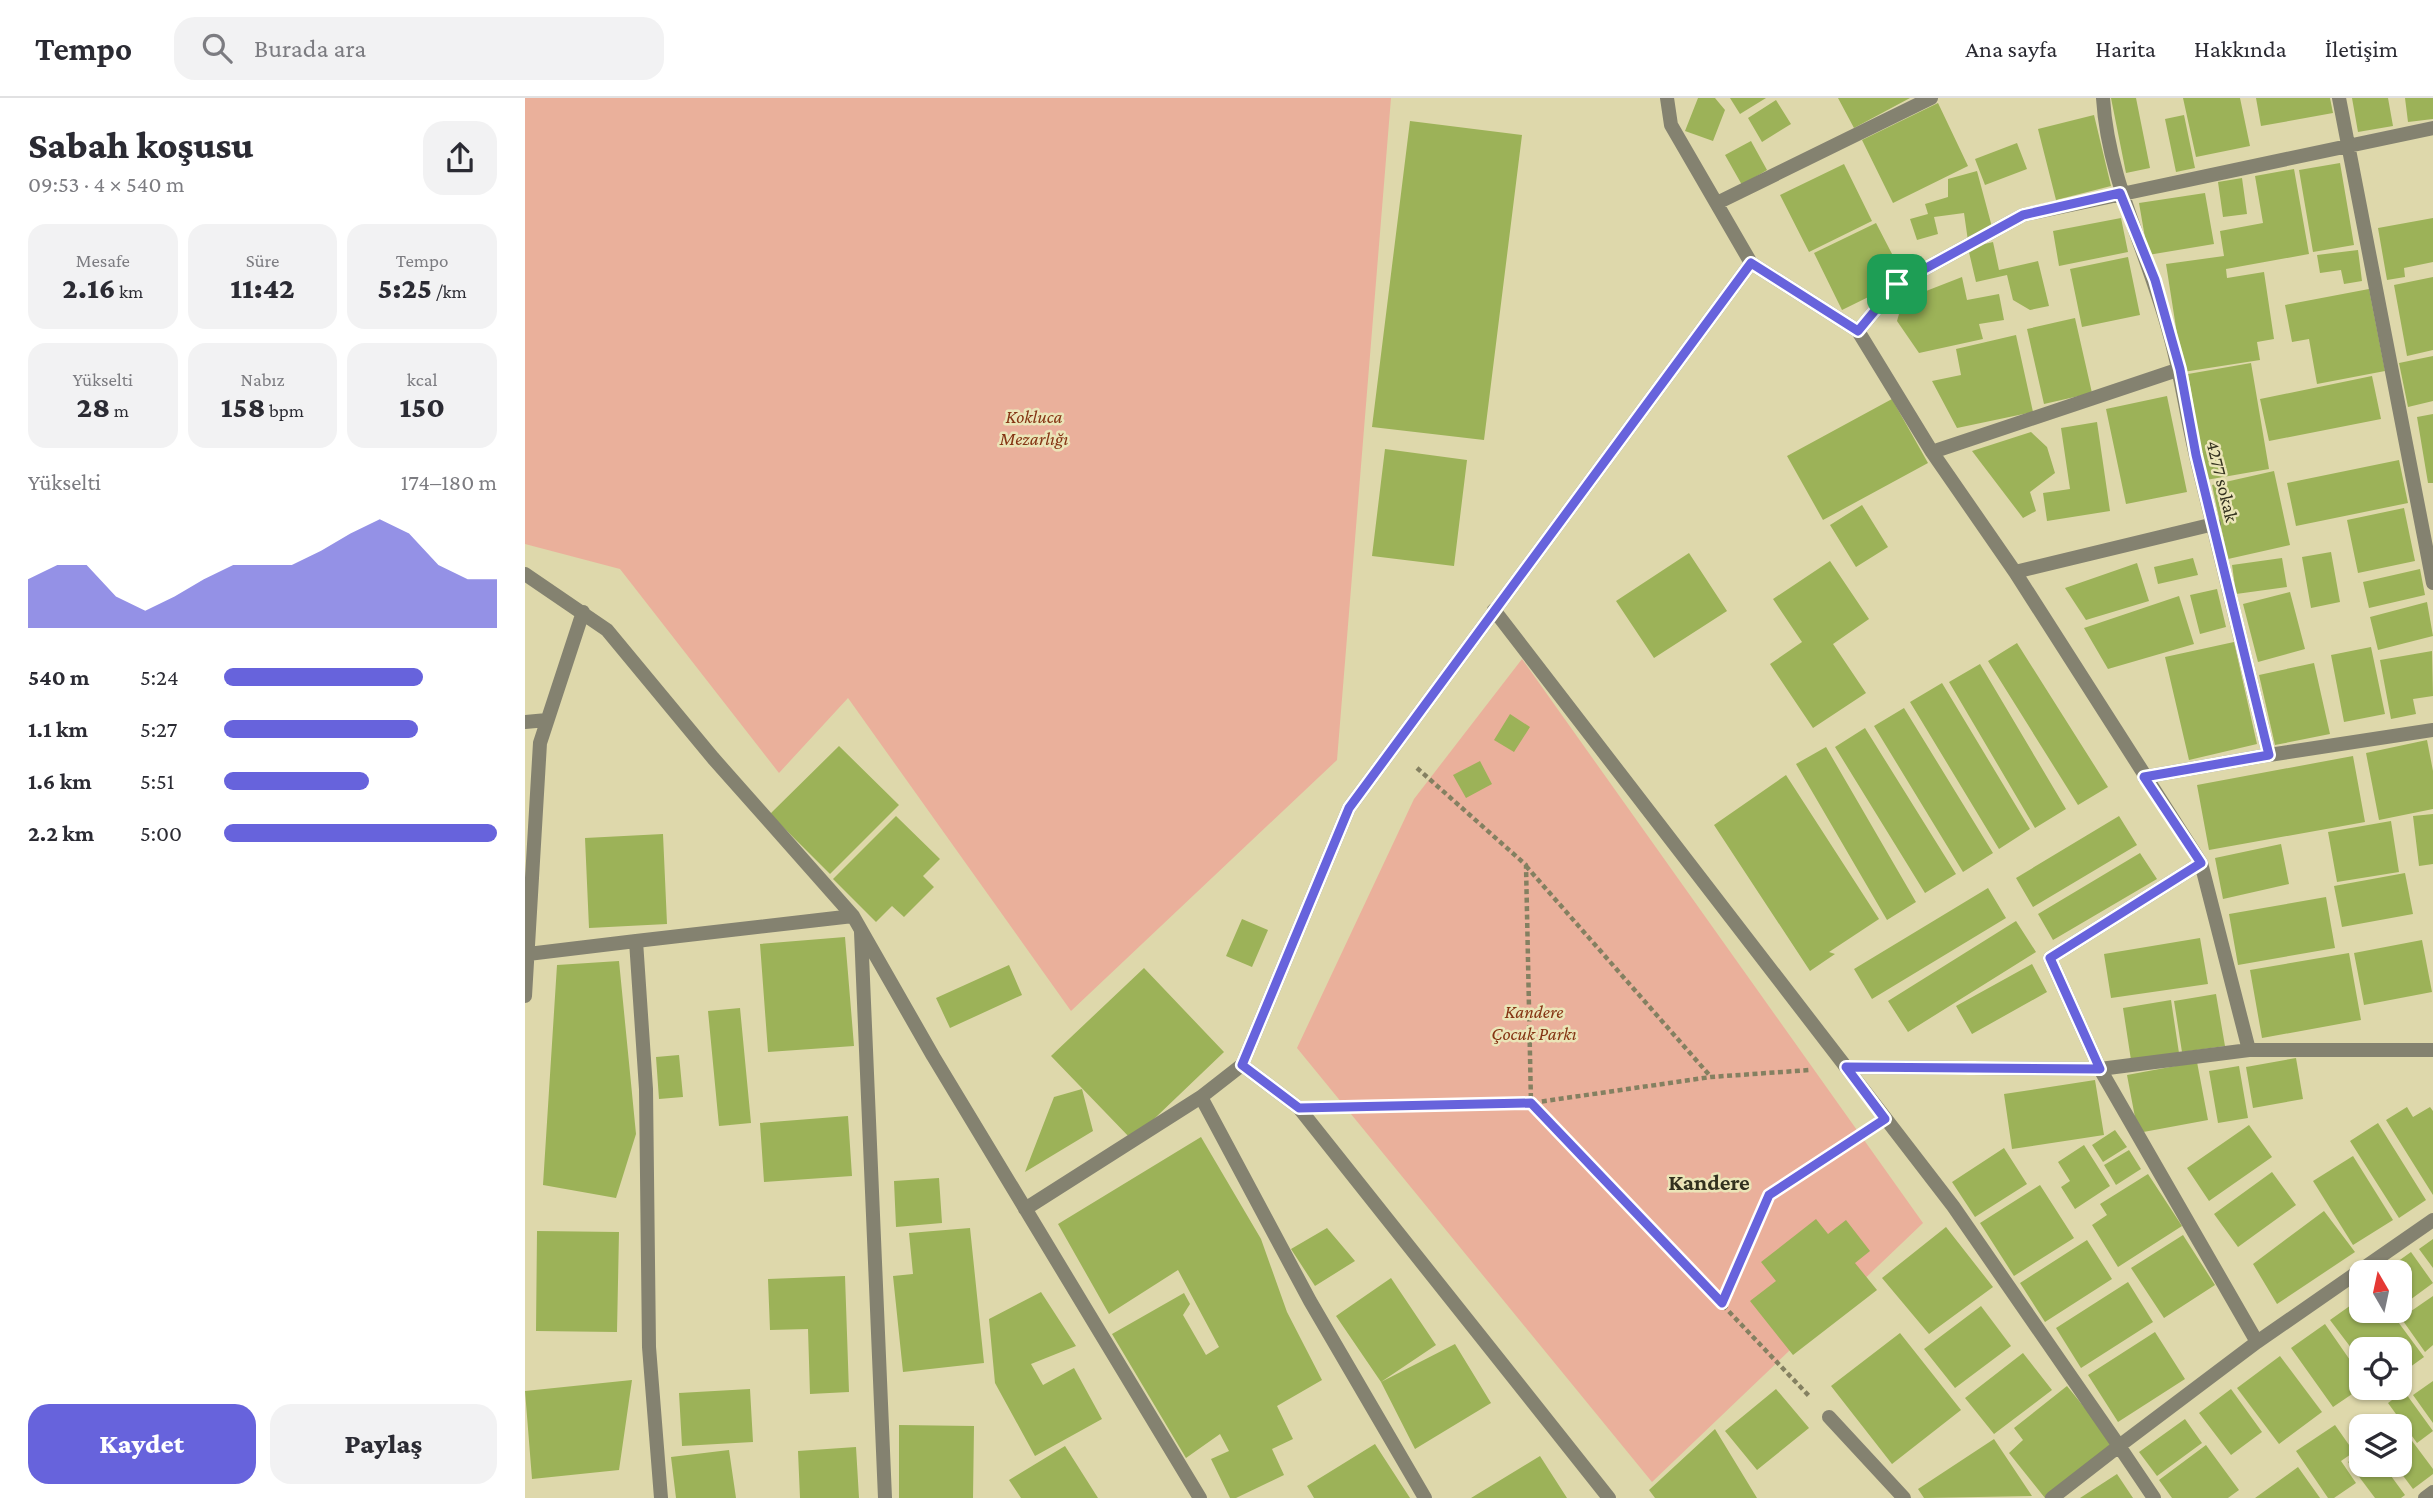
<!DOCTYPE html>
<html lang="tr">
<head>
<meta charset="utf-8">
<style>
	body { margin:0; font-family:"Crimson Pro",serif; background:#f2f2f3; color:#2b2b33; height:100vh; display:flex; flex-direction:column; font-size:26px; white-space:nowrap }
	* { box-sizing:border-box; margin:0 }
	p { font-size:23px; color:#7c7c81 }
	.icon { flex:none; width:38px; height:38px; fill:none; stroke:currentColor; stroke-width:2; stroke-linecap:round; stroke-linejoin:round }
	.map { position:relative; flex:1; overflow:hidden }
	.sheet { display:flex; flex-direction:column; background:#fff; width:525px }
	.sheet>* { flex:none }
	.needle { width:46px; rotate:351deg }
	.fabs { position:absolute; left:1824px; top:1162px; display:grid; gap:14px }
	.fabs a { display:grid; place-items:center; width:63px; height:63px; border-radius:14px; background:#fff; box-shadow:0 2px 5px #0004; font-size:35px }
	.pin { position:absolute; display:grid; place-items:center; width:60px; height:60px; color:#fff; margin:-30px; border-radius:14px; box-shadow:0 4px 10px #0006 }
	.round { display:grid; place-items:center; flex:none; width:74px; height:74px; border-radius:21px; background:#f2f2f3 }
	.summary { display:flex; align-items:center; justify-content:space-between; height:119px; padding:0 28px }
	h1 { font-size:38px; font-weight:800; line-height:52px }
	.stats { display:grid; grid-template-columns:repeat(3,1fr); gap:10px; height:119px; padding:7px 28px }
	.stats div { display:grid; align-content:center; border-radius:18px; background:#f2f2f3; text-align:center }
	.stats b { font-size:30px; font-weight:800 }
	.stats small { font-size:19px; font-weight:400 }
	.stats p { font-size:19px }
	.chart { height:196px; padding:14px 28px }
	.chart p { display:flex; justify-content:space-between }
	.chart svg { width:100%; height:126px; margin-top:7px; fill:#6763dc; opacity:.7 }
	.button { display:flex; gap:14px; margin-top:auto; padding:14px 28px }
	.button a { flex:1; height:80px; border-radius:21px; background:#6763dc; color:#fff; font-size:28px; font-weight:800; line-height:80px; text-align:center }
	.button a+a { background:#f2f2f3; color:#2b2b33 }
	ul { padding:0 28px; list-style:none; font-size:23px }
	li { display:grid; grid-template-columns:112px 84px 1fr; align-items:center; height:52px }
	li i { height:18px; border-radius:9px; background:#6763dc }
	header { display:flex; align-items:center; gap:42px; box-sizing:border-box; height:98px; padding:0 35px; background:#fff; border-bottom:2px solid #e1e1e2 }
	header strong { font-size:33px }
	nav { display:flex; gap:38px; margin-inline-start:auto; font-size:24px }
	.search { width:490px; height:63px; background:#f2f2f3; display:flex; align-items:center; gap:18px; box-sizing:border-box; padding:0 24px; border-radius:21px; color:#7c7c81; font-size:26px }
	main { display:flex; flex:1; min-height:0 }
	.map>svg:first-child { display:block }
	.green { fill:#eab09b }
	.building { fill:#9cb258 }
	.lines { fill:none; stroke-linecap:round; stroke-linejoin:round }
	.path { stroke:#848061; stroke-width:4.5; stroke-dasharray:5 3.5; stroke-linecap:butt }
	.street { stroke:#848270; stroke-width:14 }
	.route-casing { stroke:#fff; stroke-width:14 }
	.route { stroke:#6763dc; stroke-width:9 }
	.labels { text-anchor:middle; stroke-width:5; stroke-linejoin:round; paint-order:stroke }
	.park-label { font-size:19px; font-style:italic; fill:#853413; stroke:#ebe5b8 }
	.street-label { font-size:19px; fill:#32301e; stroke:#ebe5b8 }
	.quarter-label { font-size:23px; font-weight:bold; fill:#32301e; stroke:#ebe5b8 }
</style>
</head>
<body>
<header>
<strong>Tempo</strong>
<div class="search"><svg class="icon" aria-label="search" viewBox="0 0 24 24"><circle cx="10" cy="10" r="6"/><path d="M15 15l6 6"/></svg>Burada ara</div>
<nav><a>Ana sayfa</a><a>Harita</a><a>Hakkında</a><a>İletişim</a></nav>
</header>
<main>
<section class="sheet">
<div class="summary"><div><h1>Sabah koşusu</h1><p>09:53 · 4 × 540 m</p></div><a class="round"><svg class="icon" aria-label="share" viewBox="0 0 24 24"><path d="M12 15V3M7 8l5-5 5 5M5 13v7h14v-7"/></svg></a></div>
<div class="stats">
<div><p>Mesafe</p><b>2.16<small> km</small></b></div>
<div><p>Süre</p><b>11:42</b></div>
<div><p>Tempo</p><b>5:25<small> /km</small></b></div>
</div>
<div class="stats">
<div><p>Yükselti</p><b>28<small> m</small></b></div>
<div><p>Nabız</p><b>158<small> bpm</small></b></div>
<div><p>kcal</p><b>150</b></div>
</div>
<div class="chart"><p><span>Yükselti</span>174–180 m</p>
<svg viewBox="0 0 160 44" preserveAspectRatio="none"><path d="M0 44V27L10 22L20 22L30 33L40 38L50 33L60 27L70 22L80 22L90 22L100 17L110 11L120 6L130 11L140 22L150 27L160 27V44z"/></svg>
</div>
<ul>
<li><b>540 m</b>5:24<i style="width:73%"></i></li>
<li><b>1.1 km</b>5:27<i style="width:71%"></i></li>
<li><b>1.6 km</b>5:51<i style="width:53%"></i></li>
<li><b>2.2 km</b>5:00<i style="width:100%"></i></li>
</ul>
<div class="button"><a>Kaydet</a><a>Paylaş</a></div>
</section>
<div class="map">
<svg width="1908" height="1400" viewBox="0 0 1908 1400">
	<rect width="100%" height="100%" fill="#ded8ab"/>
	<path class="green" d="M0,0H866L812,662L546,913L323,600L254,675L95,471L0,446Z
		M997,561L1398,1125L1127,1384L772,950L889,701Z"/>
	<path class="building" d="M1173,0H1190L1200,12L1188,43L1160,33Z
		M1205,0H1241L1215,16Z
		M1313,0H1385L1329,30Z
		M1586,0H1611L1625,70L1601,75Z
		M1658,0H1715L1725,48L1671,59Z
		M1731,0H1805L1808,15L1736,28Z
		M1827,0H1863L1868,28L1833,34Z
		M1880,0H1908V21L1883,24Z
		M1251,2L1266,26L1237,44L1223,20Z
		M1413,5L1443,68L1368,105L1337,42Z
		M1569,17L1586,88L1531,102L1513,31Z
		M1659,17L1670,70L1651,74L1640,21Z
		M885,23L997,37L959,342L847,329Z
		M1226,43L1242,72L1217,87L1200,57Z
		M1492,45L1502,71L1460,87L1450,61Z
		M1815,65L1829,147L1788,154L1774,72Z
		M1319,66L1347,123L1284,154L1255,97Z
		M1769,71L1784,156L1701,171L1702,180L1739,174L1749,241L1732,244L1735,262L1658,274L1641,166L1699,158L1695,133L1738,125L1730,78Z
		M1452,73L1467,129L1443,143L1439,115L1409,119L1413,136L1392,142L1385,121L1403,116L1400,106L1423,99V81Z
		M1717,80L1722,116L1698,119L1693,84Z
		M1680,95L1689,146L1623,157L1614,105Z
		M1596,120L1603,154L1534,168L1528,133Z
		M1908,120V164L1879,170L1880,179L1862,182L1853,130Z
		M1351,125L1380,181L1317,212L1289,155Z
		M1468,144L1474,172L1513,163L1524,208L1505,212L1488,202L1482,177L1451,184L1443,150Z
		M1833,152L1837,183L1819,186L1816,172L1795,175L1792,157Z
		M1603,159L1615,217L1557,229L1545,171Z
		M1437,179L1442,202L1474,196L1479,222L1454,226L1458,241L1394,255L1372,223L1378,202Z
		M1908,179V252L1882,258L1869,187Z
		M1844,191L1860,273L1792,286L1784,241L1767,244L1760,207Z
		M1550,220L1567,295L1519,306L1502,231Z
		M1491,237L1508,314L1432,330L1407,283L1436,277L1431,251Z
		M1908,258V303L1883,309L1874,265Z
		M1726,265L1744,371L1681,382L1663,276Z
		M1847,278L1856,321L1744,343L1735,301Z
		M1642,298L1662,394L1601,406L1581,311Z
		M1367,301L1403,365L1298,422L1262,358Z
		M1908,316V385H1903L1892,319Z
		M1572,324L1585,413L1522,423L1518,395L1545,391L1536,330Z
		M1506,334L1522,349L1530,375L1505,394L1511,413L1498,420L1447,353Z
		M860,351L942,362L929,468L847,458Z
		M1874,362L1883,405L1771,428L1762,385Z
		M1749,373L1765,447L1703,461L1687,387Z
		M1337,407L1363,449L1331,469L1305,427Z
		M1879,410L1890,463L1833,475L1822,422Z
		M1806,454L1815,504L1786,510L1777,459Z
		M1164,455L1202,513L1129,560L1091,503Z
		M1668,460L1673,477L1633,486L1629,469Z
		M1757,460L1762,489L1711,496L1707,467Z
		M1305,463L1344,521L1308,546L1341,595L1288,630L1245,566L1277,544L1248,501Z
		M1612,465L1624,503L1561,522L1540,490Z
		M1895,471L1900,497L1844,510L1838,484Z
		M1692,491L1701,529L1675,536L1665,497Z
		M1765,494L1780,551L1733,564L1718,506Z
		M1654,498L1669,546L1583,571L1559,530Z
		M1902,504L1908,538L1853,552L1845,519Z
		M1709,544L1732,646L1664,662L1640,559Z
		M1492,545L1583,689L1553,707L1463,563Z
		M1846,549L1860,616L1819,624L1806,557Z
		M1907,553L1908,598L1888,601L1891,616L1866,621L1855,562Z
		M1789,565L1805,636L1750,647L1734,577Z
		M1455,566L1541,711L1510,730L1424,584Z
		M1417,585L1505,731L1474,751L1385,604Z
		M1379,610L1468,755L1438,774L1349,628Z
		M985,616L1005,629L989,654L969,642Z
		M1340,630L1431,776L1400,795L1310,649Z
		M1902,642L1908,673V711L1854,722L1841,655Z
		M314,648L374,707L305,776L245,716Z
		M1301,649L1391,804L1362,822L1271,666Z
		M1828,658L1840,724L1684,752L1672,687Z
		M955,663L967,686L941,700L928,677Z
		M1261,677L1354,821L1304,854L1310,856L1285,873L1189,727Z
		M1908,716V766L1894,768L1888,718Z
		M371,718L415,761L398,778L409,789L379,819L367,808L351,824L308,781Z
		M1594,718L1612,747L1508,809L1491,780Z
		M1866,723L1874,774L1812,784L1803,734Z
		M138,736L142,826L64,830L60,740Z
		M1756,746L1764,786L1698,801L1690,760Z
		M1615,755L1632,781L1528,842L1513,816Z
		M1880,775L1888,816L1817,829L1809,788Z
		M1463,790L1481,820L1347,901L1329,871Z
		M1801,799L1810,850L1713,867L1704,816Z
		M717,821L743,832L727,869L701,858Z
		M1491,823L1511,854L1383,934L1363,903Z
		M320,839L329,948L243,954L235,846Z
		M1675,840L1683,886L1586,900L1579,856Z
		M1897,842L1907,894L1839,907L1829,855Z
		M1824,855L1836,922L1737,940L1725,872Z
		M94,863L111,1036L91,1100L18,1087L32,867Z
		M1507,866L1522,894L1447,936L1431,908Z
		M484,867L497,897L425,930L411,900Z
		M619,870L699,954L607,1042L526,958Z
		M1691,896L1700,948L1657,954L1649,903Z
		M1646,902L1654,955L1606,962L1598,910Z
		M215,910L226,1025L194,1028L183,913Z
		M154,957L158,999L134,1001L131,959Z
		M1771,960L1778,1001L1728,1010L1721,969Z
		M1672,964L1683,1022L1613,1035L1602,977Z
		M1714,968L1723,1020L1693,1025L1684,973Z
		M1570,982L1579,1037L1487,1051L1479,996Z
		M557,991L568,1033L500,1074L529,999Z
		M1882,1009L1888,1019L1905,1009L1908,1013V1097L1861,1022Z
		M323,1018L327,1078L239,1084L235,1025Z
		M1853,1025L1901,1102L1874,1120L1825,1043Z
		M1724,1027L1747,1059L1684,1103L1662,1070Z
		M1590,1032L1602,1049L1578,1064L1567,1047Z
		M676,1039L736,1141L762,1214L797,1282L752,1308L768,1341L747,1351L759,1377L711,1400H705L686,1361L704,1353L695,1336L661,1360L587,1236L659,1195L665,1206L658,1217L681,1257L694,1249L653,1172L584,1216L533,1126Z
		M1559,1047L1585,1088L1550,1111L1536,1089L1545,1083L1533,1064Z
		M1479,1050L1502,1086L1450,1119L1427,1084Z
		M1604,1052L1616,1071L1591,1087L1579,1067Z
		M1828,1058L1868,1122L1828,1147L1788,1083Z
		M1747,1074L1771,1107L1713,1149L1689,1116Z
		M1623,1076L1657,1128L1593,1169L1567,1127L1582,1117L1575,1106Z
		M414,1080L417,1125L371,1129L369,1083Z
		M1515,1087L1549,1140L1489,1178L1455,1125Z
		M1799,1113L1830,1154L1752,1206L1728,1166Z
		M1291,1121L1303,1136L1321,1122L1345,1153L1330,1165L1352,1192L1268,1257L1225,1203L1251,1183L1236,1164Z
		M1421,1129L1468,1189L1404,1236L1357,1180Z
		M445,1130L459,1265L378,1274L368,1178L388,1176L384,1135Z
		M802,1130L830,1163L790,1188L766,1151Z
		M12,1133L94,1134L92,1234L11,1233Z
		M1658,1137L1690,1187L1639,1220L1606,1170Z
		M1908,1141V1170L1894,1151Z
		M1562,1142L1587,1181L1520,1224L1495,1185Z
		M1886,1154L1908,1185L1874,1210V1174H1858Z
		M320,1178L324,1294L285,1296L283,1231L245,1232L243,1181Z
		M866,1180L911,1247L856,1284L811,1218Z
		M1603,1184L1628,1224L1556,1270L1531,1230Z
		M516,1194L551,1248L506,1266L518,1287L549,1270L577,1321L510,1358L470,1285L464,1221Z
		M1908,1198V1247L1900,1254L1876,1220Z
		M1836,1200V1213H1865L1899,1259L1874,1277V1251H1836V1263L1805,1222Z
		M1456,1208L1486,1248L1430,1290L1399,1251Z
		M1800,1226L1836,1278V1290L1808,1309L1766,1250Z
		M1630,1234L1660,1281L1593,1324L1563,1277Z
		M1375,1235L1436,1312L1367,1366L1306,1288Z
		M930,1246L966,1305L890,1351L856,1284Z
		M1498,1255L1527,1292L1469,1336L1440,1300Z
		M1755,1258L1797,1314L1754,1346L1712,1290Z
		M107,1282L94,1372L7,1381L0,1293Z
		M1908,1283V1325L1888,1297Z
		M1542,1288L1589,1346L1520,1400L1484,1355L1498,1342L1489,1330Z
		M225,1291L228,1344L157,1348L154,1295Z
		M1251,1291L1284,1330L1232,1372L1200,1333Z
		M1706,1291L1737,1334L1706,1357L1674,1315Z
		M1879,1293L1908,1333L1892,1345L1863,1305Z
		M1867,1316L1908,1371V1376L1888,1391L1870,1367H1874V1328H1850Z
		M1660,1321L1677,1345L1632,1378L1614,1354Z
		M374,1327L449,1328L448,1400H374Z
		M1810,1327L1829,1354L1816,1363L1831,1385L1809,1400H1803L1771,1353Z
		M1190,1331L1232,1400H1130L1124,1392Z
		M1469,1341L1507,1398L1399,1400L1393,1391Z
		M850,1346L885,1400H789L782,1388Z
		M1681,1347L1714,1392L1703,1400H1647L1634,1382Z
		M540,1348L573,1400H496L484,1382Z
		M331,1349L334,1400H275L273,1353Z
		M204,1352L211,1400H151L146,1359Z
		M1836,1354V1367H1858L1880,1397L1876,1400H1850L1823,1364Z
		M1015,1358L1042,1400H946Z
		M1773,1369L1795,1400H1730Z
		M1592,1376L1608,1400H1555Z"/>
	<g class="lines">
		<path class="path" d="M892,670L1001,767L1006,1005L1285,1299
			M1001,768L1186,979
			M813,1009L1006,1005L1186,979L1285,972
			M1197,1205L1244,1097L1335,1037"/>
		<path class="street" d="M1142,0L1146,27L1226,165
			M1578,0C1583,82 1623,155 1644,234C1656,275 1661,317 1671,358C1695,458 1720,557 1744,657L1619,679
			M1814,0L1908,485
			M1192,105L1406,0
			M1333,233L1372,186L1498,117L1908,30
			M1407,354L1655,271
			M1490,474L1689,426
			M0,476L82,532L188,660L328,818L408,958L675,1400
			M969,512L1428,1108L1594,1348L1527,1400
			M0,624L22,622
			M1744,657L1908,632
			M1676,765L1724,952
			M336,834L360,1400
			M3,856L111,843
			M0,898L15,645L58,514
			M717,967L774,1010L1084,1400
			M1321,969L1575,971L1724,952H1908
			M676,999L785,1203L900,1400
			M500,1111L676,999L717,967L824,710L1226,165L1333,233L1407,354L1490,474L1676,765L1525,860L1575,971L1732,1244L1594,1348L1629,1400
			M1732,1244L1908,1122
			M1304,1319L1379,1400
			M136,1400L124,1249L121,991L111,843L328,818
			M1900,1400L1908,1394"/>
	</g>
	<g class="lines">
		<defs>
			<path id="route" d="M1595,95L1630,182L1655,271L1671,357L1744,657L1619,679L1676,765L1525,860L1575,971L1321,969L1360,1021L1244,1097L1197,1205L1006,1005L774,1010L717,967L824,710L1226,165L1333,233L1372,186L1498,117Z"/>
		</defs>
		<use href="#route" class="route-casing"/>
		<use href="#route" class="route"/>
	</g>
	<g class="labels">
		<g class="park-label">
			<text x="509" y="325">Kokluca<tspan x="509" dy="22">Mezarlığı</tspan></text>
			<text x="1009" y="920">Kandere<tspan x="1009" dy="22">Çocuk Parkı</tspan></text>
		</g>
		<g class="street-label">
			<text transform="translate(1698 383) rotate(76)" y="7">4277 sokak</text>
		</g>
		<g class="quarter-label">
			<text x="1184" y="1092">Kandere</text>
		</g>
	</g>
</svg>
<div class="fabs">
<a><svg class="needle" viewBox="-14 -14 28 28"><path d="M0-13l5 13h-10z" fill="#e53935"/><path d="M0 13l5-13h-10z" fill="#7c7c81"/></svg></a>
<a><svg class="icon" aria-label="locate" viewBox="0 0 24 24"><circle cx="12" cy="12" r="6"/><path d="M12 2v4M12 18v4M2 12h4M18 12h4"/></svg></a>
<a><svg class="icon" aria-label="layers" viewBox="0 0 24 24"><path d="M12 4l9 5-9 5-9-5zM3 14l9 5 9-5"/></svg></a>
</div>
<div class="pin" style="left:1372px;top:186px;background:#1e9e55"><svg class="icon" aria-label="arrive" viewBox="0 0 24 24"><path d="M6 21V4h12l-3 4 3 4H6"/></svg></div>
</div>
</main>
</body>
</html>
